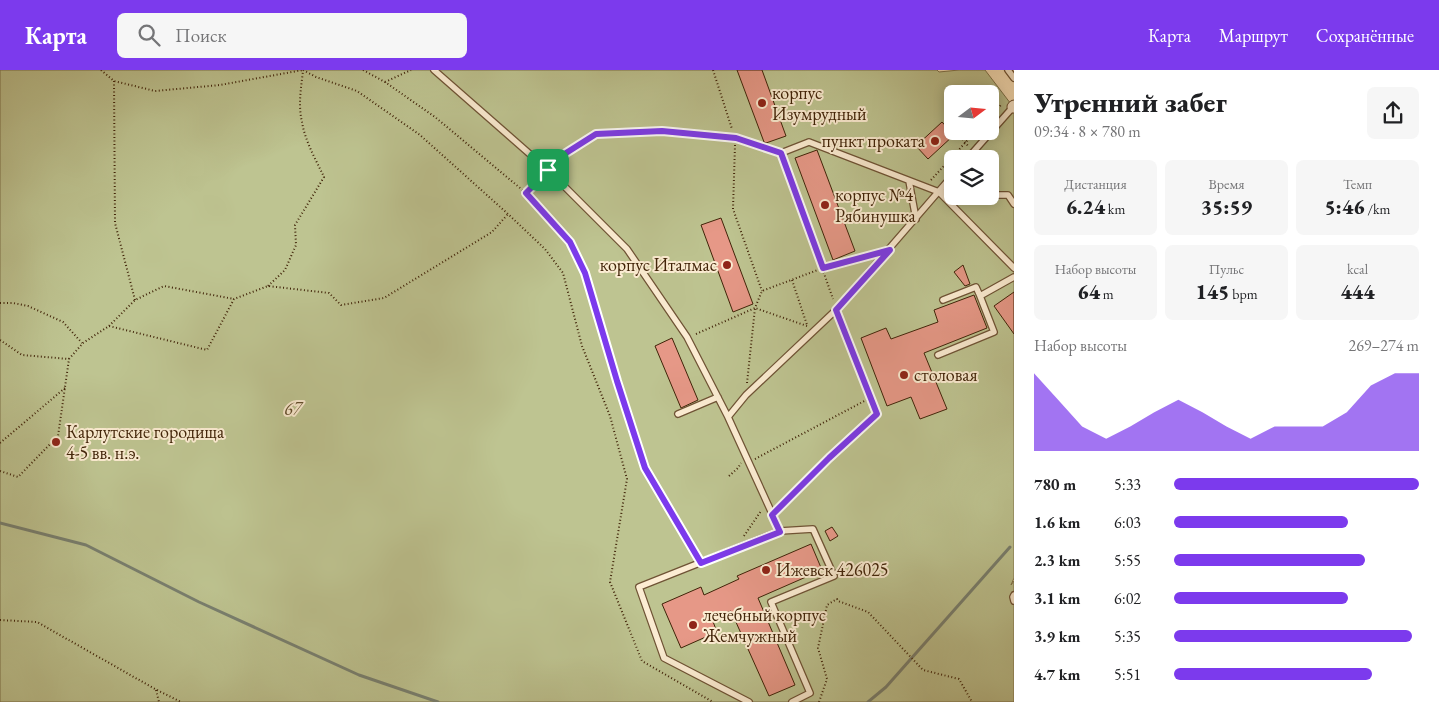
<!DOCTYPE html>
<html lang="ru">
<head>
<meta charset="utf-8">
<style>
	body { margin:0; font-family:"EB Garamond",serif; background:#f6f6f6; color:#202124; height:100vh; display:flex; flex-direction:column; font-size:19px; white-space:nowrap }
	* { box-sizing:border-box; margin:0 }
	p { font-size:16px; color:#757577 }
	.icon { flex:none; width:28px; height:28px; fill:none; stroke:currentColor; stroke-width:2; stroke-linecap:round; stroke-linejoin:round }
	.map { position:relative; flex:1; overflow:hidden }
	.panel { display:flex; flex-direction:column; background:#fff; width:425px }
	.panel>* { flex:none }
	.needle { width:32px; rotate:74deg }
	.tools { position:absolute; left:944px; top:15px; display:grid; gap:10px }
	.tools a { display:grid; place-items:center; width:55px; height:55px; border-radius:8px; background:#fff; box-shadow:0 2px 12px #0003; font-size:25px }
	.pin { position:absolute; display:grid; place-items:center; width:42px; height:42px; color:#fff; margin:-21px; border-radius:10px; box-shadow:0 2px 8px #0006 }
	.round { display:grid; place-items:center; flex:none; width:52px; height:52px; border-radius:8px; background:#f6f6f6 }
	.head { display:flex; align-items:center; justify-content:space-between; height:85px; padding:0 20px }
	h1 { font-size:28px; font-weight:800; line-height:38px }
	.stats { display:grid; grid-template-columns:repeat(3,1fr); gap:8px; height:85px; padding:5px 20px }
	.stats div { display:grid; align-content:center; border-radius:8px; background:#f6f6f6; text-align:center }
	.stats b { font-size:21px; font-weight:800 }
	.stats small { font-size:14px; font-weight:400 }
	.stats p { font-size:14px }
	.chart { height:140px; padding:10px 20px }
	.chart p { display:flex; justify-content:space-between }
	.chart svg { width:100%; height:90px; margin-top:5px; fill:#7c3aed; opacity:.7 }
	ul { padding:0 20px; list-style:none; font-size:16px }
	li { display:grid; grid-template-columns:80px 60px 1fr; align-items:center; height:38px }
	li i { height:12px; border-radius:6px; background:#7c3aed }
	header { display:flex; align-items:center; gap:30px; box-sizing:border-box; height:70px; padding:0 25px; background:#7c3aed; color:#fff }
	header strong { font-size:24px }
	nav { display:flex; gap:28px; margin-inline-start:auto; font-size:18px }
	.search { width:350px; height:45px; background:#f6f6f6; display:flex; align-items:center; gap:12px; box-sizing:border-box; padding:0 18px; border-radius:8px; color:#757577; font-size:19px }
	main { display:flex; flex:1; min-height:0 }
	.map>svg:first-child { display:block }
	.green { fill:#bec491; stroke:#7f744c; fill-rule:evenodd }
	.lines { fill:none; stroke-linecap:round; stroke-linejoin:round }
	.stream { stroke:#798070; stroke-width:3 }
	.building { fill:#e69887; stroke:#402308 }
	.service-casing { stroke:#6f5335; stroke-width:8 }
	.minor-casing { stroke:#6f5335; stroke-width:13 }
	.path { stroke:#402308; stroke-width:2; stroke-dasharray:1 2.5; stroke-linecap:butt }
	.service { stroke:#fcedd3; stroke-width:5.5 }
	.minor { stroke:#fcedd3; stroke-width:11 }
	.route-casing { stroke:#fff; stroke-width:10 }
	.route { stroke:#7c3aed; stroke-width:6 }
	.poi-dot { fill:#8f2418; stroke:#fcedd3; stroke-width:2 }
	.labels { text-anchor:middle; stroke-width:4; stroke-linejoin:round; paint-order:stroke }
	.poi-label { font-size:18px; fill:#402308; stroke:#fcedd3; text-anchor:start }
	.park-label { font-size:18px; font-style:italic; fill:#604b2a; stroke:#fcedd3 }
</style>
</head>
<body>
<header>
<strong>Карта</strong>
<div class="search"><svg class="icon" aria-label="search" viewBox="0 0 24 24"><circle cx="10" cy="10" r="6"/><path d="M15 15l6 6"/></svg>Поиск</div>
<nav><a>Карта</a><a>Маршрут</a><a>Сохранённые</a></nav>
</header>
<main>
<div class="map">
<svg width="1014" height="632" viewBox="0 0 1014 632">
	<rect width="100%" height="100%" fill="#fbe4bc"/>
	<filter id="stains"><feTurbulence type="fractalNoise" baseFrequency=".004" numOctaves="4"/><feColorMatrix values="0 0 0 0 .2 0 0 0 0 .09 0 0 0 0 .02 0 0 0 .5 -.17"/></filter>
	<radialGradient id="worn" r=".72"><stop offset=".6" stop-color="#630" stop-opacity="0"/><stop offset="1" stop-color="#630" stop-opacity=".3"/></radialGradient>
	<path class="green" d="M0,0H937L939,2L959,0H985L1014,38V508L1011,515L1014,511V632H0ZM952,24H990V61H952ZM952,89H990V126H952Z"/>
	<g class="lines">
		<path class="stream" d="M0,453L86,475L199,532L359,605L438,632
			M868,632L886,617L1010,477"/>
	</g>
	<path class="building" d="M737,0H762L786,66L766,73L764,72Z
		M942,52L954,65L928,89L916,76Z
		M817,80L855,181L833,190L795,88Z
		M721,148L753,234L733,242L701,155Z
		M963,195L970,214L965,216L954,202Z
		M1014,222V264L994,236Z
		M974,225L987,258L924,283L947,339L920,349L911,327L887,336L861,268L886,258L891,269L938,252L934,240Z
		M672,268L698,330L681,338L655,276Z
		M832,457L838,466L830,471L825,461Z
		M811,474L822,500L758,528L795,615L769,626L731,541L712,549L717,562L681,578L662,534L701,517L704,525L739,509L737,506Z"/>
	<g class="lines">
		<defs>
			<path id="service" d="M434,0L548,100L627,179L687,267L728,347
				M1008,0L1014,8
				M967,89L1013,37
				M548,100L566,83L596,64L662,61L736,68L781,83L809,72L939,122L952,123
				M909,111L916,149
				M939,122L1014,198
				M990,125H1008L1014,134
				M943,230L976,217L980,226L1014,207
				M938,285L994,262L980,226
				M678,344L718,327
				M780,461L813,459L834,506L771,532L810,623L792,632
				M1014,525L1013,527L1014,531
				M749,632L664,588L639,517L780,461L728,347L746,325L836,240L952,106"/>
			<path id="minor" d="M1013,37L1014,36"/>
		</defs>
		<use href="#service" class="service-casing"/>
		<use href="#minor" class="minor-casing"/>
		<path class="path" d="M101,0L114,11L155,21L220,15L303,0
			M303,0L316,7L357,21L420,65L508,144L545,179L563,203L582,276L610,346L627,409L610,512L642,591L713,632
			M363,0L385,12L435,47L526,123L569,172L585,203L617,311L645,399L697,486
			M713,0L732,59
			M114,11L115,153L135,230
			M385,12L411,0
			M990,46L1002,34
			M951,56L952,58
			M956,61L968,76
			M735,75L733,139L762,221
			M784,90L833,229
			M931,110L976,61
			M526,123L543,105
			M792,210L807,255
			M268,216L285,200L296,175L295,155L324,107C316,90 305,71 302,52C298,35 301,18 303,1
			M0,233H13L28,236L63,252L82,273
			M109,256L135,230L164,216L234,229
			M696,264L755,238L762,221L823,198L873,184
			M0,270L22,285L69,289
			M747,313L755,238L807,256
			M0,373L65,318
			M755,389L870,328L839,248
			M0,401L18,407L58,366L69,289L83,273L109,256L207,280L234,229L268,216L329,223L341,235L384,228L492,162L508,144
			M729,406L738,398L741,393
			M779,438L829,388L877,345L870,329
			M744,466L761,441
			M0,550L37,552L155,619L181,632
			M156,620L159,632
			M819,632L827,609L818,578L827,535L837,529L838,531L868,542L923,600L959,609L972,632"/>
		<use href="#service" class="service"/>
		<use href="#minor" class="minor"/>
	</g>
	<g class="lines">
		<defs>
			<path id="route" d="M662,61L736,68L781,83L823,198L890,180L836,240L877,344L829,388L772,445L780,462L701,493L645,398L617,311L585,203L570,172L526,123L566,83L596,64Z"/>
		</defs>
		<use href="#route" class="route-casing"/>
		<use href="#route" class="route"/>
	</g>
	<g class="poi-dot">
		<circle cx="762" cy="33" r="5"/>
		<circle cx="935" cy="71" r="5"/>
		<circle cx="825" cy="135" r="5"/>
		<circle cx="727" cy="195" r="5"/>
		<circle cx="904" cy="305" r="5"/>
		<circle cx="56" cy="372" r="5"/>
		<circle cx="766" cy="500" r="5"/>
		<circle cx="693" cy="555" r="5"/>
	</g>
	<g class="labels">
		<g class="poi-label">
			<text x="772" y="29">корпус<tspan x="772" dy="21">Изумрудный</tspan></text>
			<text x="925" y="77" text-anchor="end">пункт проката</text>
			<text x="835" y="131">корпус №4<tspan x="835" dy="21">Рябинушка</tspan></text>
			<text x="717" y="201" text-anchor="end">корпус Италмас</text>
			<text x="914" y="311">столовая</text>
			<text x="66" y="368">Карлутские городища<tspan x="66" dy="21">4-5 вв. н.э.</tspan></text>
			<text x="776" y="506">Ижевск 426025</text>
			<text x="703" y="551">лечебный корпус<tspan x="703" dy="21">Жемчужный</tspan></text>
		</g>
		<g class="park-label">
			<text x="293" y="345">67</text>
		</g>
	</g>
	<rect width="100%" height="100%" filter="url(#stains)"/>
	<rect width="100%" height="100%" fill="url(#worn)"/>
</svg>
<div class="tools">
<a><svg class="needle" viewBox="-14 -14 28 28"><path d="M0-13l5 13h-10z" fill="#e53935"/><path d="M0 13l5-13h-10z" fill="#757577"/></svg></a>
<a><svg class="icon" aria-label="layers" viewBox="0 0 24 24"><path d="M12 4l9 5-9 5-9-5zM3 14l9 5 9-5"/></svg></a>
</div>
<div class="pin" style="left:548px;top:100px;background:#1e9e55"><svg class="icon" aria-label="arrive" viewBox="0 0 24 24"><path d="M6 21V4h12l-3 4 3 4H6"/></svg></div>
</div>
<section class="panel">
<div class="head"><div><h1>Утренний забег</h1><p>09:34 · 8 × 780 m</p></div><a class="round"><svg class="icon" aria-label="share" viewBox="0 0 24 24"><path d="M12 15V3M7 8l5-5 5 5M5 13v7h14v-7"/></svg></a></div>
<div class="stats">
<div><p>Дистанция</p><b>6.24<small> km</small></b></div>
<div><p>Время</p><b>35:59</b></div>
<div><p>Темп</p><b>5:46<small> /km</small></b></div>
</div>
<div class="stats">
<div><p>Набор высоты</p><b>64<small> m</small></b></div>
<div><p>Пульс</p><b>145<small> bpm</small></b></div>
<div><p>kcal</p><b>444</b></div>
</div>
<div class="chart"><p><span>Набор высоты</span>269–274 m</p>
<svg viewBox="0 0 160 44" preserveAspectRatio="none"><path d="M0 44V6L10 19L20 32L30 38L40 32L50 25L60 19L70 25L80 32L90 38L100 32L110 32L120 32L130 25L140 12L150 6L160 6V44z"/></svg>
</div>
<ul>
<li><b>780 m</b>5:33<i style="width:100%"></i></li>
<li><b>1.6 km</b>6:03<i style="width:71%"></i></li>
<li><b>2.3 km</b>5:55<i style="width:78%"></i></li>
<li><b>3.1 km</b>6:02<i style="width:71%"></i></li>
<li><b>3.9 km</b>5:35<i style="width:97%"></i></li>
<li><b>4.7 km</b>5:51<i style="width:81%"></i></li>
</ul>
</section>
</main>
</body>
</html>
